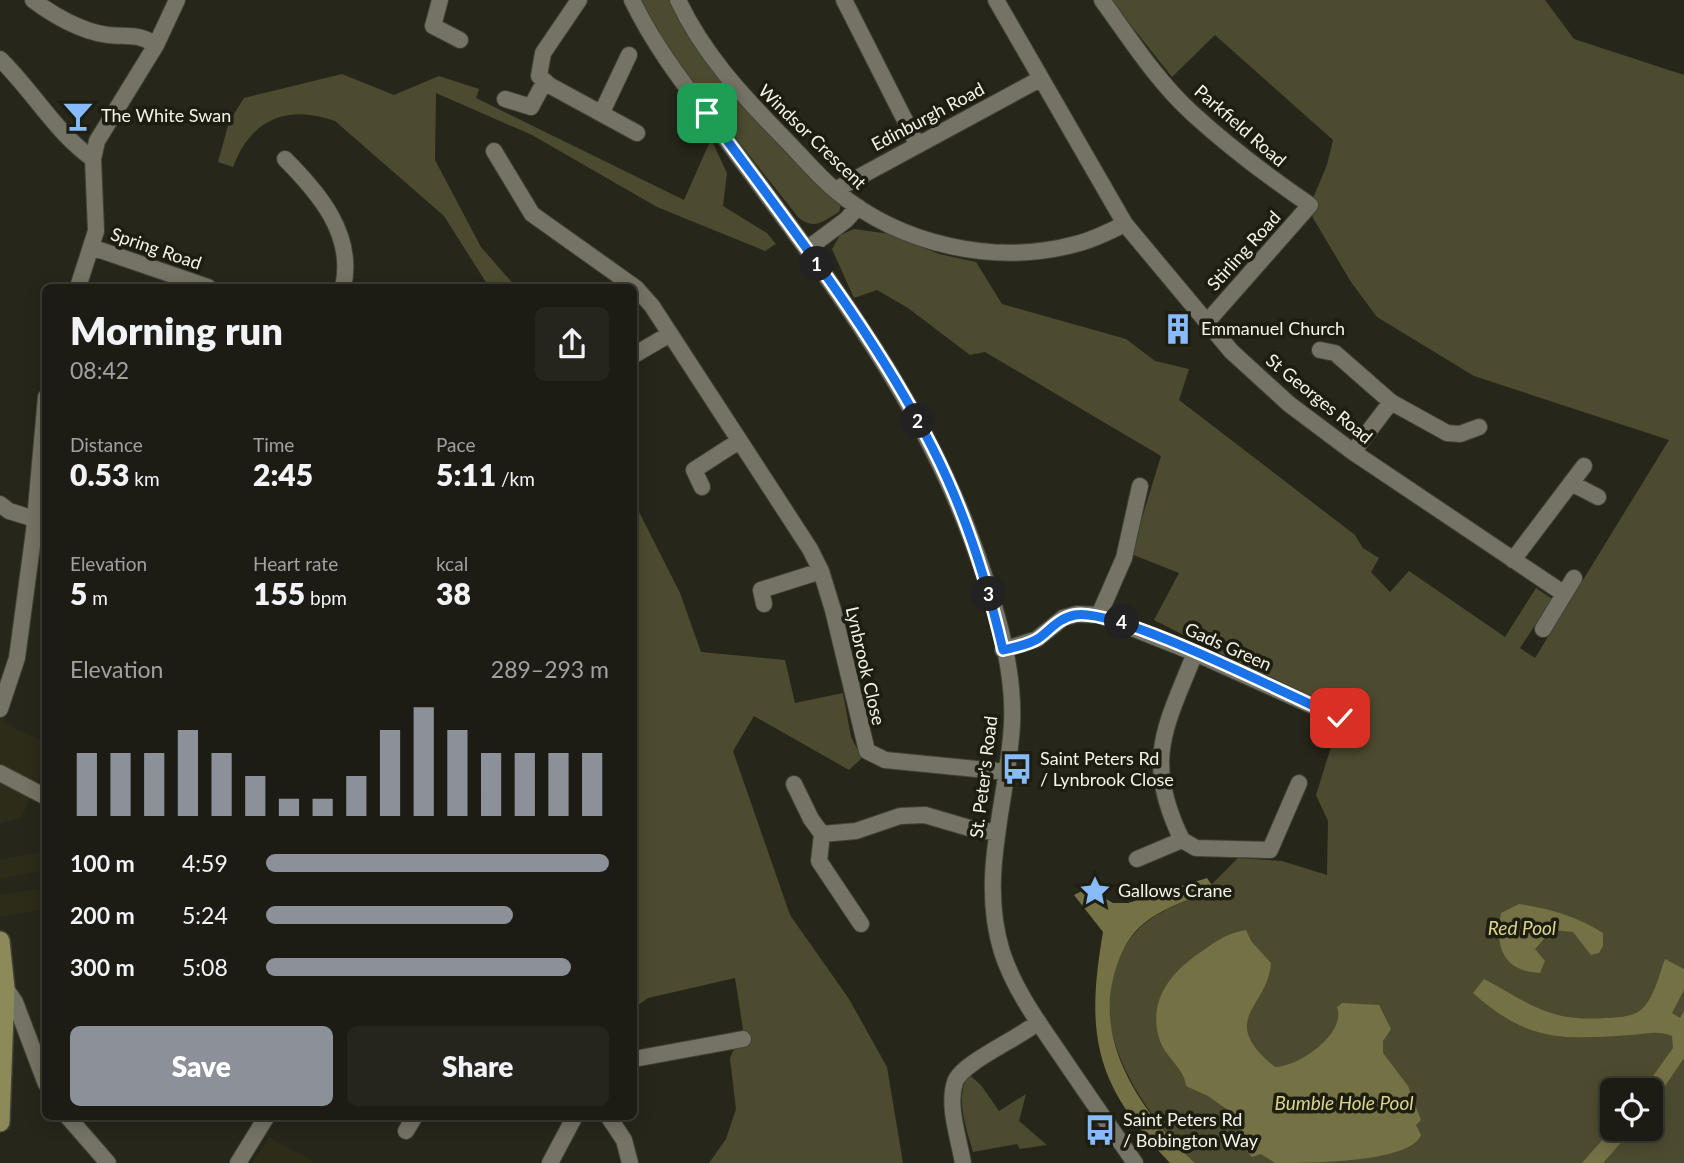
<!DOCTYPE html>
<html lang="en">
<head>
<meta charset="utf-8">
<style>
	body { margin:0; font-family:Lato,sans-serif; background:#25251d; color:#f1f3f6; height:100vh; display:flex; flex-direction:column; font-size:26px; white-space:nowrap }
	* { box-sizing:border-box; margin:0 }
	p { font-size:23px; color:#a0a1a0 }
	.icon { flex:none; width:38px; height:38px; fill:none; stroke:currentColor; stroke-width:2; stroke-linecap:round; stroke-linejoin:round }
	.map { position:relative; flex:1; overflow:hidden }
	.side { position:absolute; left:42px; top:284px; width:595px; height:836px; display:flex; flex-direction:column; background:#1d1c14; border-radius:10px; box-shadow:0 4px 18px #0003,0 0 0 2px #3b3a34 }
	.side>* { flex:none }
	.buttons { position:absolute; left:1600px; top:1078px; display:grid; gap:14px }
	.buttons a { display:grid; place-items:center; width:63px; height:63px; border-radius:10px; background:#1d1c14; box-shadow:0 4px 18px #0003,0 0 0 2px #3b3a34; font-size:35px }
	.pin { position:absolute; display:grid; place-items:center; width:60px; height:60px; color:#fff; margin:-30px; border-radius:14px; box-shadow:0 4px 10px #0006 }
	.km { position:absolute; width:35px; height:35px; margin:-18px; border-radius:50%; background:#222; color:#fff; font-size:19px; line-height:35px; text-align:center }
	.round { display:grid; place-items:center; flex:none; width:74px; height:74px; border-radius:10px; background:#25251d }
	.summary { display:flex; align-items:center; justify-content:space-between; height:119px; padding:0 28px }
	h1 { font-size:38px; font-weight:800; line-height:52px }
	.stats { display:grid; grid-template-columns:repeat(3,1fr); gap:10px; height:119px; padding:7px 28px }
	.stats div { display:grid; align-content:center }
	.stats b { font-size:30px; font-weight:800 }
	.stats small { font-size:19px; font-weight:400 }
	.stats p { font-size:19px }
	.chart { height:196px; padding:14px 28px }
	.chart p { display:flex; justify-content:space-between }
	.chart svg { width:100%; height:126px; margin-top:7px; stroke:#8c9099; stroke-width:6 }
	.button { display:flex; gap:14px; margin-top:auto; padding:14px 28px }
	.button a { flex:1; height:80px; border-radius:10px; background:#8c9099; color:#fff; font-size:28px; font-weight:800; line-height:80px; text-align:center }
	.button a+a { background:#25251d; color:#f1f3f6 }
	ul { padding:0 28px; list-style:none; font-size:23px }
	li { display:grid; grid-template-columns:112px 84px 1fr; align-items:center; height:52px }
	li i { height:18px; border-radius:9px; background:#8c9099 }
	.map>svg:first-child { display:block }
	.built { fill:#2d2c19 }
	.green { fill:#4d4b2f; fill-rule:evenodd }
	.water { fill:#747145 }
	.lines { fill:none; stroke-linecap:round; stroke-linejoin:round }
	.minor-casing { stroke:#424138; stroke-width:18 }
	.major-casing { stroke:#424138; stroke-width:22 }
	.minor { stroke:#747365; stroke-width:16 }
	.major { stroke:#8d8a5a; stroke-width:19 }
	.route-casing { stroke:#fff; stroke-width:14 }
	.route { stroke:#1a73e8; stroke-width:9 }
	.labels { text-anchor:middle; stroke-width:7; stroke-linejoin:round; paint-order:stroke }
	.poi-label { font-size:18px; fill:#f4f3eb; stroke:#1e1d11; text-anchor:start }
	.street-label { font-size:18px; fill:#f4f3eb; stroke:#1e1d11 }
	.water-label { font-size:19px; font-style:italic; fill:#dbd58d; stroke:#1e1d11 }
</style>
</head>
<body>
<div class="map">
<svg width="1684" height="1163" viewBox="0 0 1684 1163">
	<rect width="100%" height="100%" fill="#27261a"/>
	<path class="built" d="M0,715L14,728L46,743L45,766L21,818L0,824Z
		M40,852L45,870L0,879V860Z
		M45,888V909L0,917V895Z
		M269,1137L271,1138L316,1163H252Z"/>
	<path class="green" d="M638,0H672L841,204L839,212C823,221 814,231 798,217L666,49Z
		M1111,0H1545L1574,39L1684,75V1163H1195C1139,1111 1069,1005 1135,933C1155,910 1186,901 1214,890L1212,884L1238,858L1282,861L1327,875L1328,821L1316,795L1340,718L1338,713L1154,620L1179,573L1131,554L1161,456L985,352L970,355L908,308L877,290L854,298L832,249L840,235L854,229L890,234L939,254L976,262L1002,304L1126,339L1155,361L1189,369L1179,400L1355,535L1363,548L1379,558L1371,572L1390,592L1409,571L1505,637L1536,588L1552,599L1520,648L1535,658L1669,440L1474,376L1377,317L1351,282L1313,218L1310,205L1327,165L1333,140L1215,35L1172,77ZM1612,1090H1650V1129H1612Z
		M342,74L394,95L439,76L479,89L476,98L684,200L711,139L727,173L723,206L767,233L776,244L765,251L657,207L532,135L436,93L435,160L481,247L516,287H489L444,216L335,121C287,104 251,119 233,167L218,162L229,122L244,98Z
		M634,502L680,593L701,652L785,660L795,703L843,693L851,737L862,758L849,770L754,716L733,751L790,915L849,999L887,1067L903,1163H709L726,1139L736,1109L730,1058L743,1029L735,978L648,998L634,1008Z
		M968,1074L981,1085L999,1111L1026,1094L1019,1121L1047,1145L1020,1149L1017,1144L973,1152C966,1128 955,1098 968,1074Z"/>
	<path class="water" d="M1207,878L1215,890C1186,901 1156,909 1135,932C1124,944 1118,960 1114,975C1094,1047 1146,1117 1195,1163H1170C1095,1085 1085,1036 1103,932L1074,895L1088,888L1113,903H1128Z
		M1519,904C1550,909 1576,916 1603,933V946L1599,953L1591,955L1573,932L1552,930L1535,949L1545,961L1540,973C1502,971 1495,946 1501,913Z
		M1246,930L1251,941L1271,963C1268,1008 1216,1019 1275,1067C1299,1067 1347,1033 1337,1007L1342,1003L1379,1005L1391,1029L1383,1041V1053L1408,1086L1421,1120L1416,1125L1421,1135C1410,1163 1308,1163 1275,1163L1261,1154L1252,1157L1242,1146L1235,1115L1208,1096L1186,1086C1185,1069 1166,1058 1160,1041C1147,1003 1169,974 1198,954C1214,943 1226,933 1246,930Z
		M1665,959L1684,969V990L1672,1013L1680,1018L1684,1011V1058L1650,1108V1090H1643L1673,1048L1672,1036C1659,1030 1644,1034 1630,1035C1560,1040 1527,1041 1473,993L1484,979C1531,1004 1549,1022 1605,1018C1615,1018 1629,1017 1638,1012C1653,1003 1659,975 1665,959Z
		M1612,1129H1633L1603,1163H1582Z"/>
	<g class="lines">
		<defs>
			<path id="minor" d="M33,0C53,15 82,32 108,35C127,37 139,33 156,45
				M440,0L433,26L460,40
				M579,0L543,53L539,76L549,85L637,133
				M632,0C660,58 701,105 739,157C827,276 920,398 971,538C992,595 1015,663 1012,724C1008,800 978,876 1002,952C1014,989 1038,1022 1060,1054C1085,1091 1110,1127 1135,1163
				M678,0C703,53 740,93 780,134C799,153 816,174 836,191C901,245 995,266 1076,244C1093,240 1110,231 1125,224
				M844,0L917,144
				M996,0L1125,224L1231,351L1289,404L1353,452L1563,593
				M1102,0C1130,39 1157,81 1192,113C1229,147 1269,177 1310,205L1207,322
				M0,59C33,91 55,132 93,159
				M505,99L531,107L545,81
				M602,112L629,55
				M494,151L532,214L636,288L652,306L810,549L821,571L833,610L867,751L885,760L1007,772
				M285,159C319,193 355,235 343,287
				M835,190L1040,79
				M91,247L208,287
				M807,249L846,220L858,207
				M78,287L96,231L93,159L97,141L156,45L177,0
				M1320,350L1335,353L1391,402L1447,433L1460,434L1479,427
				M634,355L670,334
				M1353,452L1391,402
				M1571,483L1598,497
				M702,487L694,470L739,441
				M0,504L9,511L35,519
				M1513,560L1584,466
				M764,604L761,590L821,571
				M1099,615L1124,558L1140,486
				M1543,629L1574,578
				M1003,650L1037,639L1063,618L1077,614L1099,615L1195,653L1340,718
				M1195,653C1165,728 1143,760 1182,840L1196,848L1270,850L1299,783
				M0,709L17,658L34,531L46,397
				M0,773L46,797
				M794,784L811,819L822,834L819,861L861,924
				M822,834L856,831L900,816L925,815L976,830L997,832
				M1137,859L1182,840
				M5,988L15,1002L46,1084
				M634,1059L743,1039
				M67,1116L108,1163
				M608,1116L624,1140L630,1163
				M406,1131L415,1116
				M238,1163L267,1116
				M550,1163L575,1116
				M963,1163C959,1139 947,1106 955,1082C961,1063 1020,1038 1038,1022"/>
			<path id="major" d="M0,941L5,988L0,1122"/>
		</defs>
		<use href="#minor" class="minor-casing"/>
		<use href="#major" class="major-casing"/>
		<use href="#minor" class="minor"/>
		<use href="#major" class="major"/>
	</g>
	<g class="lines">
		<defs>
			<path id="route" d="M707,113C785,220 873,330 933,449C965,512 987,581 1003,650C1015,647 1029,645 1039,638C1051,629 1059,618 1075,615C1117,607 1291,697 1340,718"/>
		</defs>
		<use href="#route" class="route-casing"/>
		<use href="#route" class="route"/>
	</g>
	<defs>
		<symbol id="bar-bare" viewBox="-9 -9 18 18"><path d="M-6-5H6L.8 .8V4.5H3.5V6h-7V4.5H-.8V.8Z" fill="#87bbfb" stroke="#1e1d11" stroke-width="2.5" paint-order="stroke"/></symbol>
		<symbol id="building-bare" viewBox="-9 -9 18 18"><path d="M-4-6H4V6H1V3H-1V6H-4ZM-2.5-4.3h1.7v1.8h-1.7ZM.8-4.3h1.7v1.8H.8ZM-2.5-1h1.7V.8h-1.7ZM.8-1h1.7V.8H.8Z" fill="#87bbfb" stroke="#1e1d11" stroke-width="2.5" paint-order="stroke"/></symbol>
		<symbol id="bus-bare" viewBox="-9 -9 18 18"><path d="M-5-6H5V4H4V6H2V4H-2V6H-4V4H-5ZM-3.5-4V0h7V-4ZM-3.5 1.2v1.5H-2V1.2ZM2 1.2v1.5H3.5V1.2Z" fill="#87bbfb" stroke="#1e1d11" stroke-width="2.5" paint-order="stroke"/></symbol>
		<symbol id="sight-bare" viewBox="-9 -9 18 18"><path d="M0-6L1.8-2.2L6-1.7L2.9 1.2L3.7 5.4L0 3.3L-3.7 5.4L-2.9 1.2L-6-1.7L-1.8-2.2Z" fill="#87bbfb" stroke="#1e1d11" stroke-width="2.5" paint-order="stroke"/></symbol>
	</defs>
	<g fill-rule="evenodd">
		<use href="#bar-bare" x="56" y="94" width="44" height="44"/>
		<use href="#building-bare" x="1156" y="307" width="44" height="44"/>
		<use href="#bus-bare" x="995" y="747" width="44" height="44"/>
		<use href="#sight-bare" x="1073" y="869" width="44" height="44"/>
		<use href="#bus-bare" x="1078" y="1108" width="44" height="44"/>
	</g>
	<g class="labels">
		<g class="poi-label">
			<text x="101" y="122">The White Swan</text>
			<text x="1201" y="335">Emmanuel Church</text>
			<text x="1040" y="765">Saint Peters Rd<tspan x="1040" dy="21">/ Lynbrook Close</tspan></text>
			<text x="1118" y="897">Gallows Crane</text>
			<text x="1123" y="1126">Saint Peters Rd<tspan x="1123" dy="21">/ Bobington Way</tspan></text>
		</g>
		<g class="street-label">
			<text transform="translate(928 117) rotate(-28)" y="6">Edinburgh Road</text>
			<text transform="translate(1240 126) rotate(41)" y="6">Parkfield Road</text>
			<text transform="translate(812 137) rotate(44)" y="6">Windsor Crescent</text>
			<text transform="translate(156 249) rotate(19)" y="6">Spring Road</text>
			<text transform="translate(1244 251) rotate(-48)" y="6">Stirling Road</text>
			<text transform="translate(1319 399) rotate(39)" y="6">St Georges Road</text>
			<text transform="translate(1228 647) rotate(24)" y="6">Gads Green</text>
			<text transform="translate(865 666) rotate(77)" y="6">Lynbrook Close</text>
			<text transform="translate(984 777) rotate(-83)" y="6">St. Peter's Road</text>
		</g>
		<g class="water-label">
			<text x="1522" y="935">Red Pool</text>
			<text x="1344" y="1110">Bumble Hole Pool</text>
		</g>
	</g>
</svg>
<div class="buttons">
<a><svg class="icon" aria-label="locate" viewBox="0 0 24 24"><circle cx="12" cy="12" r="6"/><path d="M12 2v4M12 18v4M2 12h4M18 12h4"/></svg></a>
</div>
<div class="pin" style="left:707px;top:113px;background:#1e9e55"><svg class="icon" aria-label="arrive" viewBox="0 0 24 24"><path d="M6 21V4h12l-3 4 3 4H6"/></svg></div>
<div class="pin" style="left:1340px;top:718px;background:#d93025"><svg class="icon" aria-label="check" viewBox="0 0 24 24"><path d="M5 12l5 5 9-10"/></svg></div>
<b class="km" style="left:817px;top:264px">1</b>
<b class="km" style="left:918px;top:421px">2</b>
<b class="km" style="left:989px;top:594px">3</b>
<b class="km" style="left:1122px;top:622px">4</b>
<section class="side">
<div class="summary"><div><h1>Morning run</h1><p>08:42</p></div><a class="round"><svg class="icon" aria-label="share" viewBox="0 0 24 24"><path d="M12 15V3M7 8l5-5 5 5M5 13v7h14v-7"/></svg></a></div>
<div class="stats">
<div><p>Distance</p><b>0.53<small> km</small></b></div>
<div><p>Time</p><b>2:45</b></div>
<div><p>Pace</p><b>5:11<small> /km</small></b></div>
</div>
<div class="stats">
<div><p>Elevation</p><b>5<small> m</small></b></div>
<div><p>Heart rate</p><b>155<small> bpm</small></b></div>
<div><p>kcal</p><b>38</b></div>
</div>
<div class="chart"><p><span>Elevation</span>289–293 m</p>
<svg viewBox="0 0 160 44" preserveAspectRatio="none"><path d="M5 44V22M15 44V22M25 44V22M35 44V14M45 44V22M55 44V30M65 44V38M75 44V38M85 44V30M95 44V14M105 44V6M115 44V14M125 44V22M135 44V22M145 44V22M155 44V22"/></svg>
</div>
<ul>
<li><b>100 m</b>4:59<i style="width:100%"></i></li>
<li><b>200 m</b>5:24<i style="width:72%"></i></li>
<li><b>300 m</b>5:08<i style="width:89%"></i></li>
</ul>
<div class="button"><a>Save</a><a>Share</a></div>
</section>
</div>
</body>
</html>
